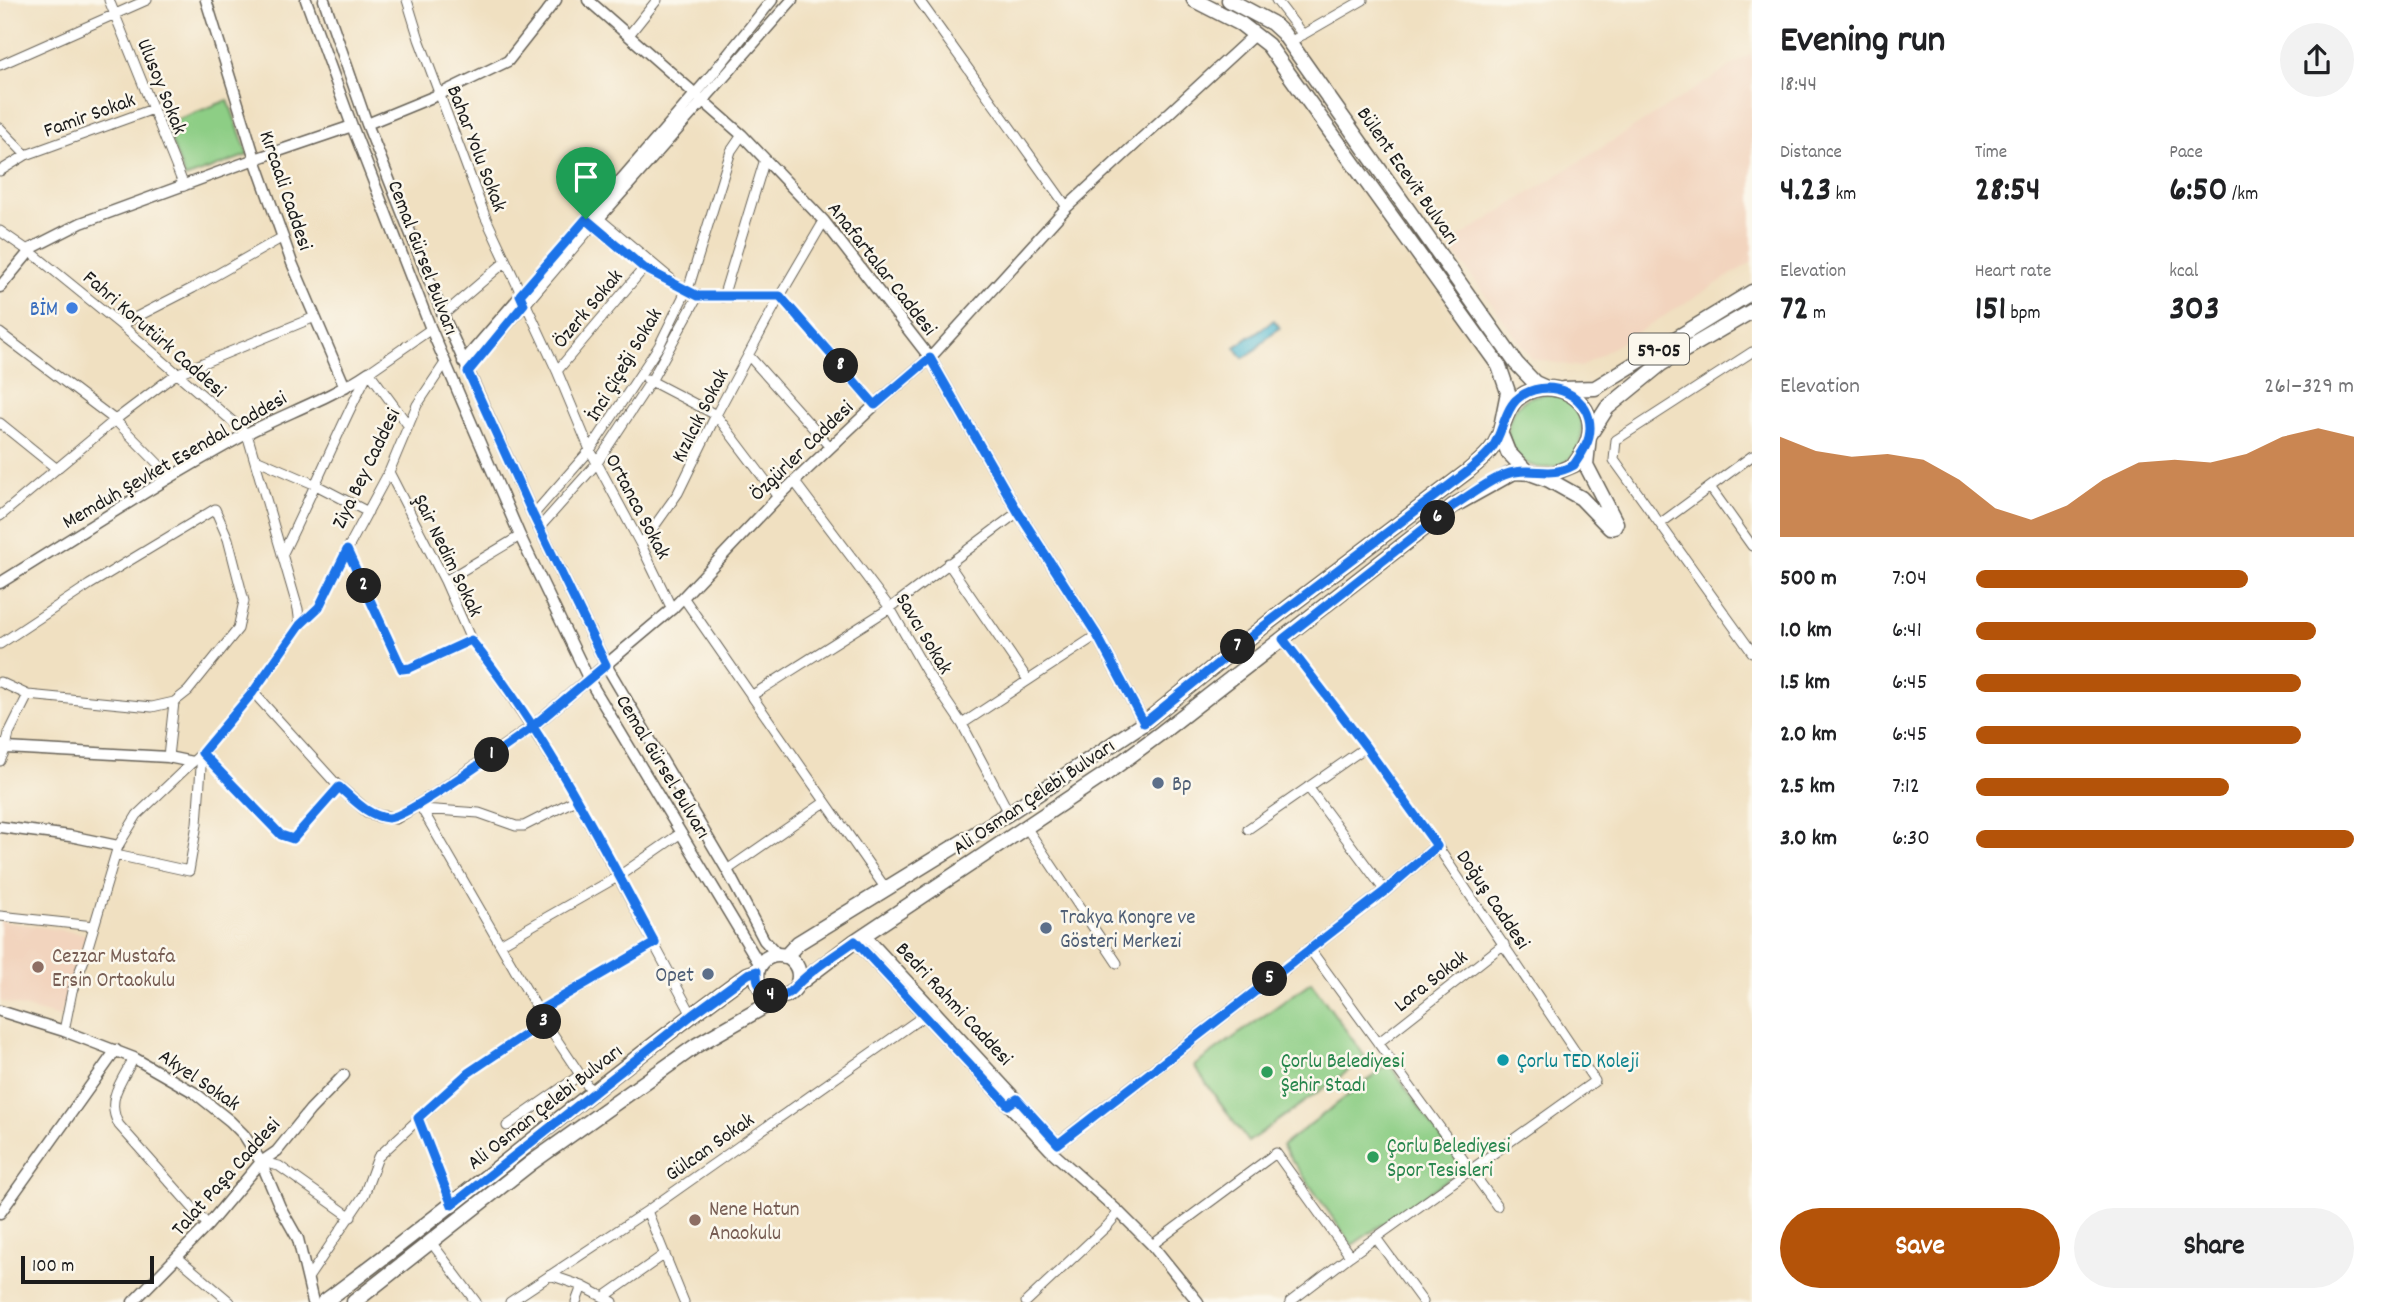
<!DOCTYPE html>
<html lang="en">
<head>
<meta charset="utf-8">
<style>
	body { margin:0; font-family:Dekko,sans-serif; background:#f2f2f2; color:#202124; height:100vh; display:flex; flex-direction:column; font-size:26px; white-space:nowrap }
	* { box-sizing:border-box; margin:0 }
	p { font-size:23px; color:#757577 }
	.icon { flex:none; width:38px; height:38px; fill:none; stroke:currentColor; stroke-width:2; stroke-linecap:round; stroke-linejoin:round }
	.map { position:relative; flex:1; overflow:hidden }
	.sheet { display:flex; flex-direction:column; background:#fff; width:630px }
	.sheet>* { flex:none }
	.scale { position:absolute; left:21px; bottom:18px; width:133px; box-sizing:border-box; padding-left:7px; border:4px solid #1c1c1c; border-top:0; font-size:19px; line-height:24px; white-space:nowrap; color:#1c1c1c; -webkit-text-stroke:5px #fbf7ec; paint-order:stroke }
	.pin { position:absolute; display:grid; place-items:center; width:60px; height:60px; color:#fff; margin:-72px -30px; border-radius:50% 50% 50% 0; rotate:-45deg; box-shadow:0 0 7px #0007 }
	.pin .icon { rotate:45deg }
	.km { position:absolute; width:35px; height:35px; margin:-18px; border-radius:50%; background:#222; color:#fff; font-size:19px; line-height:35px; text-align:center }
	.round { display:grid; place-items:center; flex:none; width:74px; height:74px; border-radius:37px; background:#f2f2f2 }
	.head { display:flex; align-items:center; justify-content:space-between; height:119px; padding:0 28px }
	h1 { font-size:38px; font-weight:700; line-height:52px }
	.metrics { display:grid; grid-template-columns:repeat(3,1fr); gap:10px; height:119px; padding:7px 28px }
	.metrics div { display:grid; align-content:center }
	.metrics b { font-size:35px; font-weight:700 }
	.metrics small { font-size:19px; font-weight:400 }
	.metrics p { font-size:19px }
	.chart { height:196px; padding:14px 28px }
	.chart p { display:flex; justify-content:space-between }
	.chart svg { width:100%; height:126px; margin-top:7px; fill:#b45309; opacity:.7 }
	.cta { display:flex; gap:14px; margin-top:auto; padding:14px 28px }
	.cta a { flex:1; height:80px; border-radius:42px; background:#b45309; color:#fff; font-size:28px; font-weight:700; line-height:80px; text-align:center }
	.cta a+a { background:#f2f2f2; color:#202124 }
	ul { padding:0 28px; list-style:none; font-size:23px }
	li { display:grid; grid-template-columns:112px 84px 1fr; align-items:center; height:52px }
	li i { height:18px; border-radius:9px; background:#b45309 }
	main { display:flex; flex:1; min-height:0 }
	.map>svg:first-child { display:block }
	.built { fill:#f2d4be }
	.green { fill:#8dce85; stroke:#547550; stroke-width:2 }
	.water { fill:#52b9d1; stroke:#376a76; stroke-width:2 }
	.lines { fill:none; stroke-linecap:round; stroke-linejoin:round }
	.minor-casing { stroke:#666156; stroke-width:11 }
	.tertiary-casing { stroke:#666156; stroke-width:13 }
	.primary-casing { stroke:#666156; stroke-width:17 }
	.minor { stroke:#fff; stroke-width:9 }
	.tertiary { stroke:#fff; stroke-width:10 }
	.primary { stroke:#fff; stroke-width:14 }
	.route-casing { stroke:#fff; stroke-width:14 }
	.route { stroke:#1a73e8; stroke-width:9 }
	.shop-dot { fill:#3f7fe0; stroke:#fbf7ec; stroke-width:2.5 }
	.service-dot { fill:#5c6f8a; stroke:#fbf7ec; stroke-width:2.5 }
	.education-dot { fill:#8d6e63; stroke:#fbf7ec; stroke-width:2.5 }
	.culture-dot { fill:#0f9aa8; stroke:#fbf7ec; stroke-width:2.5 }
	.leisure-dot { fill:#2e9e5b; stroke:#fbf7ec; stroke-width:2.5 }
	.labels { text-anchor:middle; stroke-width:5; stroke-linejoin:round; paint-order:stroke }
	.shield { fill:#fbf7ec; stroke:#5f5e5a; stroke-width:2 }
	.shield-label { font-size:19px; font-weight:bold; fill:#1c1c1c }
	.street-label { font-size:21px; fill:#1c1c1c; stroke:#fbf7ec }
	.shop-label { font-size:21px; fill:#366cbe; stroke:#fbf7ec; text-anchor:end }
	.service-label { font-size:21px; fill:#4e5e75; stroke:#fbf7ec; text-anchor:start }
	.education-label { font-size:21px; fill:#785e54; stroke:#fbf7ec; text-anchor:start }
	.leisure-label { font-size:21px; fill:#27864d; stroke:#fbf7ec; text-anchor:start }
	.culture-label { font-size:21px; fill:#0d838f; stroke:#fbf7ec; text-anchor:start }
</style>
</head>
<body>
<main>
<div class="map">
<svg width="1752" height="1302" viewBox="0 0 1752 1302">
	<rect width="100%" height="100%" fill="#fbf7ec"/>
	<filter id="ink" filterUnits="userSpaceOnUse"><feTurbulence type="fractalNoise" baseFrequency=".0143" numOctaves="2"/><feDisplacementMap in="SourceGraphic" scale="14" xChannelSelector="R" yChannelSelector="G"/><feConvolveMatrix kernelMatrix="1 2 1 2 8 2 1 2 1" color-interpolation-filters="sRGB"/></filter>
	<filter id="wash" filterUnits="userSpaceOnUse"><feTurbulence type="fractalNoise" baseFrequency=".00686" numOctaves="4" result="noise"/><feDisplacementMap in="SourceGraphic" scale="28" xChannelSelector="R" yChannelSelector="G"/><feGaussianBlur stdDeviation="1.57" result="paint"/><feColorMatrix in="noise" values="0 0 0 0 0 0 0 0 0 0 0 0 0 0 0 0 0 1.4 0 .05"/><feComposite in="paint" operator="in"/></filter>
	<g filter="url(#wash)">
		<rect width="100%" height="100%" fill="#f0e0c1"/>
		<path class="built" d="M1752,53V262L1581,367L1532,359L1451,248L1461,242L1458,238Z
			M0,921L87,934L60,1017L0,1001Z"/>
		<path class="green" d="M228,100L248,155L185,178L165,124Z
			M1508 431a37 37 0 1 1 74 0a37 37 0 1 1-74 0Z
			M1311,982L1366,1058L1248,1142L1194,1066Z
			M1389,1064L1463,1169L1352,1245L1282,1146Z"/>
		<path class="water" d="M1274,320L1280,328C1265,336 1258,352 1243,358L1235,347Z"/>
	</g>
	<g filter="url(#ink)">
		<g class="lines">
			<defs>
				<path id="minor" d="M109,0L184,186
					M407,0L419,39L485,216L557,371L590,450L641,545L672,609
					M919,0L1067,207
					M1276,0L1303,35
					M629,35L657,0
					M1290,42L1363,0
					M0,65L147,0
					M0,128L26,155
					M0,171L26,155L153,109
					M596,216L671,279
					M589,221L644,268L698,296H780
					M0,231L36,256L121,325L247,434L298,609L300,625L253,692L202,753L137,815L118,846L84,960L72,991L64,1031
					M780,296L875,405
					M723,297L765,159
					M443,315L505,262
					M121,325L193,288L283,237
					M0,333L115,420L171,477
					M1752,352L1616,440L1614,460L1752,652
					M749,356L830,447
					M557,371L644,268
					M468,372L594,224
					M647,379L716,415L778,497
					M0,423L57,469
					M408,425L369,372L431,329
					M256,459L316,485L368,512
					M389,472L445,581L471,640L489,663L566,780L692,1015
					M794,481L890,608L926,671L962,724L1009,813
					M1710,487L1752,546
					M533,515L590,450L659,346L690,283L731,151L742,135
					M0,516L115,420L176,374L315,317
					M1661,523L1752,456
					M539,528L597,463L651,381L698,296
					M641,545L678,493L716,415L780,296L824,221
					M347,550L402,669L410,668L471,640
					M282,555C312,495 337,433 368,373
					M948,563L1028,680
					M445,581L520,536
					M683,597L886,889
					M300,625L319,607L347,550L389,472L417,405L445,363
					M1283,639L1366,747L1437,846L1595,1081L1350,1256L1290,1302
					M0,644L89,585L215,509L228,539L244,601L238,629L188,691L174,702L152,707L28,695L0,682
					M751,696L890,608L1018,512
					M962,724L1097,635
					M202,753L281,835L293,839L339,787L253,692
					M168,757L174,702
					M0,761L6,748L9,733L28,695
					M1308,787L1385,891
					M419,804L545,1022L593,1094
					M422,809L479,813L516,826H524L577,799
					M1026,827L1117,963
					M1248,829L1366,747
					M116,855L189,871L197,824L202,753
					M727,870L825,802
					M0,916L94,926
					M500,944L619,876L681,833
					M1309,948L1497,1206
					M538,1011L655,943
					M1378,1043L1504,944
					M134,1058C121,1082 105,1100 119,1125L208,1225
					M418,1118L452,1205
					M507,1126L580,1075
					M261,1162L279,1166L351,1217
					M647,1211L684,1302
					M1376,1238L1423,1302
					M431,1242L476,1302
					M1152,1245L1276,1153L1350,1256
					M177,1257L230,1302
					M550,1275L582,1286L613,1302
					M308,1278L364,1195L378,1157L468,1073L545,1022
					M604,1297L665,1254
					M510,1302L647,1211L925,1015
					M576,1302L582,1286
					M1026,1302L1108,1225L1119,1212"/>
				<path id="tertiary" d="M206,0L256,162L292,263L345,387
					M306,0L352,126L431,329L520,536L589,680L760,965
					M324,0L367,124L443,315L533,515L606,665L727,870L764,940L778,955
					M588,0L742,135L824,221L930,358L1018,512L1097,635L1144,723
					M367,124L440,94L508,61L556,0
					M594,224L792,0
					M28,250L81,223L255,159L352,126
					M0,287L30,251
					M463,362L710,77L772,0
					M0,583C81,533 161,480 246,434C286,413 331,398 369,372
					M0,744L6,748L168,757L192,762
					M339,787L367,811L378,816L396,818L434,795L532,727L672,609L778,497L875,405L930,358L1067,207L1255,34
					M0,827L70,836L118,846
					M864,934L1058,1144
					M855,941L1050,1150L1119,1212L1152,1245L1198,1302
					M0,1011L64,1031L134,1058L195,1093L230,1121L244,1135L261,1162L280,1207L298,1239L313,1302
					M1050,1150L1385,891L1437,846
					M0,1213L116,1050
					M133,1302L208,1225L261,1162L277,1151L310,1110L344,1075"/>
				<path id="primary" d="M1194,0L1241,24L1268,45L1499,366L1508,392L1500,432L1508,452L1527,472L1549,480L1581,498L1610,528L1614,527L1616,523L1586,465L1589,436L1607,408L1661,364L1752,311
					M1229,0L1272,23L1283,33L1516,363L1535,383L1544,387
					M1563,389L1595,388L1752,292
					M757 976a21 21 0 1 1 42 0a21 21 0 1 1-42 0Z
					M785,957L798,943L1009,813L1144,723L1269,622L1468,471C1476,464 1486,457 1492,448C1502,435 1504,412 1516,400C1545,373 1598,395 1589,437C1587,447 1580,457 1574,465L1552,474L1514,472L1453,506L1161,733L1107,773L855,941L797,985
					M324,1302C468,1196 603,1079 748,974L757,971
					M354,1302L531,1163L697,1045L781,997"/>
			</defs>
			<use href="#minor" class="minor-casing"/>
			<use href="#tertiary" class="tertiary-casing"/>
			<use href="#primary" class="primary-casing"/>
			<use href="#minor" class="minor"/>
			<use href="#tertiary" class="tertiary"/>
			<use href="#primary" class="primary"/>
		</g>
	</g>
	<g class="lines" filter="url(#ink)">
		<defs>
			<path id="route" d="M586,219L520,295L524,304L468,372L533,515L606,665L532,727L529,730C508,744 406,819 388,818C368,816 354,800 339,787L293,839L281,835L202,753L253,692L300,625L319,607L347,550L402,669L410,668L471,640C545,732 599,839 655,943L538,1011L544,1022L468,1073L418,1118L452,1205L692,1015L748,974L757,971C756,987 767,1001 784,995C791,993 792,989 797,985C813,968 836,955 855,941L1008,1105L1017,1099L1058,1144L1385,891L1437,846L1366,747L1283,639L1453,506C1469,496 1497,474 1515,472C1538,468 1551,478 1574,465C1579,457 1587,447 1589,437C1598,395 1545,373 1516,400C1504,412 1502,435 1492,448C1486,457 1476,464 1468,471L1269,622L1144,723L1097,635L1018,512L930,358L875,405L780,296H698L644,268L586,219"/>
		</defs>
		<use href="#route" class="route-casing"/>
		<use href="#route" class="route"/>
	</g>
	<circle class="shop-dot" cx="72" cy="308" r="7"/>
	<g class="service-dot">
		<circle cx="1158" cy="783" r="7"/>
		<circle cx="1046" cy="928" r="7"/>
		<circle cx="708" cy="974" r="7"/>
	</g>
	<g class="education-dot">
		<circle cx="38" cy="967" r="7"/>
		<circle cx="695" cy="1220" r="7"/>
	</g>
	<circle class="culture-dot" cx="1503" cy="1060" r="7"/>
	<g class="leisure-dot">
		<circle cx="1267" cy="1072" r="7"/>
		<circle cx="1373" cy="1157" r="7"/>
	</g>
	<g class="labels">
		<rect class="shield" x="1629" y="333.5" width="60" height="31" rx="5"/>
		<g class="shield-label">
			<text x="1659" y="356">59-05</text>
		</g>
		<g class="street-label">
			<text transform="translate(163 86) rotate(68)" y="7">Ulusoy Sokak</text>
			<text transform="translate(89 114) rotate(-20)" y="7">Famir Sokak</text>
			<text transform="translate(478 148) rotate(69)" y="7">Bahar Yolu Sokak</text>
			<text transform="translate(1409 175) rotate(55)" y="7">Bülent Ecevit Bulvarı</text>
			<text transform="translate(287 190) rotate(71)" y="7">Kırcaali Caddesi</text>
			<text transform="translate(424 257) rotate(69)" y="7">Cemal Gürsel Bulvarı</text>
			<text transform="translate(883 268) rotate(52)" y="7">Anafartalar Caddesi</text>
			<text transform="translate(587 308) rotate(-50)" y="7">Özerk Sokak</text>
			<text transform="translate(155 333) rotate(41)" y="7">Fahri Korutürk Caddesi</text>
			<text transform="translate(623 364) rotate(-59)" y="7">İnci Çiçeği Sokak</text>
			<text transform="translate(699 415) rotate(-63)" y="7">Kızılcık Sokak</text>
			<text transform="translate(801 450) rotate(-44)" y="7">Özgürler Caddesi</text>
			<text transform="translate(174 459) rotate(-30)" y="7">Memduh Şevket Esendal Caddesi</text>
			<text transform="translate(365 468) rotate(-64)" y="7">Ziya Bey Caddesi</text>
			<text transform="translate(639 506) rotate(62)" y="7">Ortanca Sokak</text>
			<text transform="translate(449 555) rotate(64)" y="7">Şair Nedim Sokak</text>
			<text transform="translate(925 633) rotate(59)" y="7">Savcı Sokak</text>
			<text transform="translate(664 766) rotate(59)" y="7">Cemal Gürsel Bulvarı</text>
			<text transform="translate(1033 796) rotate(-34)" y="7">Ali Osman Çelebi Bulvarı</text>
			<text transform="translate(1494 899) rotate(56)" y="7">Doğuş Caddesi</text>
			<text transform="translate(1430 980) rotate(-38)" y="7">Lara Sokak</text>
			<text transform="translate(955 1003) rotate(47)" y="7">Bedri Rahmi Caddesi</text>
			<text transform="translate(200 1079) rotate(34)" y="7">Akyel Sokak</text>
			<text transform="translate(544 1106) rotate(-38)" y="7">Ali Osman Çelebi Bulvarı</text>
			<text transform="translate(709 1146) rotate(-35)" y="7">Gülcan Sokak</text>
			<text transform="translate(225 1176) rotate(-48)" y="7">Talat Paşa Caddesi</text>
		</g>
		<g class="shop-label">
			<text x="58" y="315">BİM</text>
		</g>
		<g class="service-label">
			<text x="1172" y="790">Bp</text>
			<text x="1060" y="923">Trakya Kongre ve<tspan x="1060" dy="24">Gösteri Merkezi</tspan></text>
			<text x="694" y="981" text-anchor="end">Opet</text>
		</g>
		<g class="education-label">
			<text x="52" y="962">Cezzar Mustafa<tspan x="52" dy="24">Ersin Ortaokulu</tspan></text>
			<text x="709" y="1215">Nene Hatun<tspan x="709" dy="24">Anaokulu</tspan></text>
		</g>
		<g class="leisure-label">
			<text x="1281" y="1067">Çorlu Belediyesi<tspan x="1281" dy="24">Şehir Stadı</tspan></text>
			<text x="1387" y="1152">Çorlu Belediyesi<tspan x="1387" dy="24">Spor Tesisleri</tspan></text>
		</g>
		<g class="culture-label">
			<text x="1517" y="1067">Çorlu TED Koleji</text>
		</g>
	</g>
</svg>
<div class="scale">100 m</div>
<div class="pin" style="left:586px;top:219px;background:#1e9e55"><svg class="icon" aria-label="arrive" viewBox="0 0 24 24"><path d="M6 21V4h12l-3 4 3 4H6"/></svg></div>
<b class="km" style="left:492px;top:755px">1</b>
<b class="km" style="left:364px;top:586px">2</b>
<b class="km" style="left:544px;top:1022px">3</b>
<b class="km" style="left:771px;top:996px">4</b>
<b class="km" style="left:1270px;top:979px">5</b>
<b class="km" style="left:1438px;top:518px">6</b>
<b class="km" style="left:1238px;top:647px">7</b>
<b class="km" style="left:841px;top:366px">8</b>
</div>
<section class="sheet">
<div class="head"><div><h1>Evening run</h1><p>18:44</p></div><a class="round"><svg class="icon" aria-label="share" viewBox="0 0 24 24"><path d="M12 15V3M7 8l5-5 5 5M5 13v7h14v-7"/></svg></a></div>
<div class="metrics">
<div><p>Distance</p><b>4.23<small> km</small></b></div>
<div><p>Time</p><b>28:54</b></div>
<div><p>Pace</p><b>6:50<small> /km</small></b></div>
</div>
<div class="metrics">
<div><p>Elevation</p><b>72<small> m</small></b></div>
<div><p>Heart rate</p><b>151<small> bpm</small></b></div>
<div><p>kcal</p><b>303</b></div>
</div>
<div class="chart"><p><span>Elevation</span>261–329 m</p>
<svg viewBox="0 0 160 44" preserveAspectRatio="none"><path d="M0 44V9L10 14L20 16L30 15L40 17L50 24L60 34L70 38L80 33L90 24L100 18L110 17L120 18L130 15L140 9L150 6L160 9V44z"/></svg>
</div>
<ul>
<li><b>500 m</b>7:04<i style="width:72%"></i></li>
<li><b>1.0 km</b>6:41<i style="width:90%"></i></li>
<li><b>1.5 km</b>6:45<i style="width:86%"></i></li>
<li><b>2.0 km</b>6:45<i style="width:86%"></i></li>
<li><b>2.5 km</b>7:12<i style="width:67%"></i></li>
<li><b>3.0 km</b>6:30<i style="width:100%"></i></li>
</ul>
<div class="cta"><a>Save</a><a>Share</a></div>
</section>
</main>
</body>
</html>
